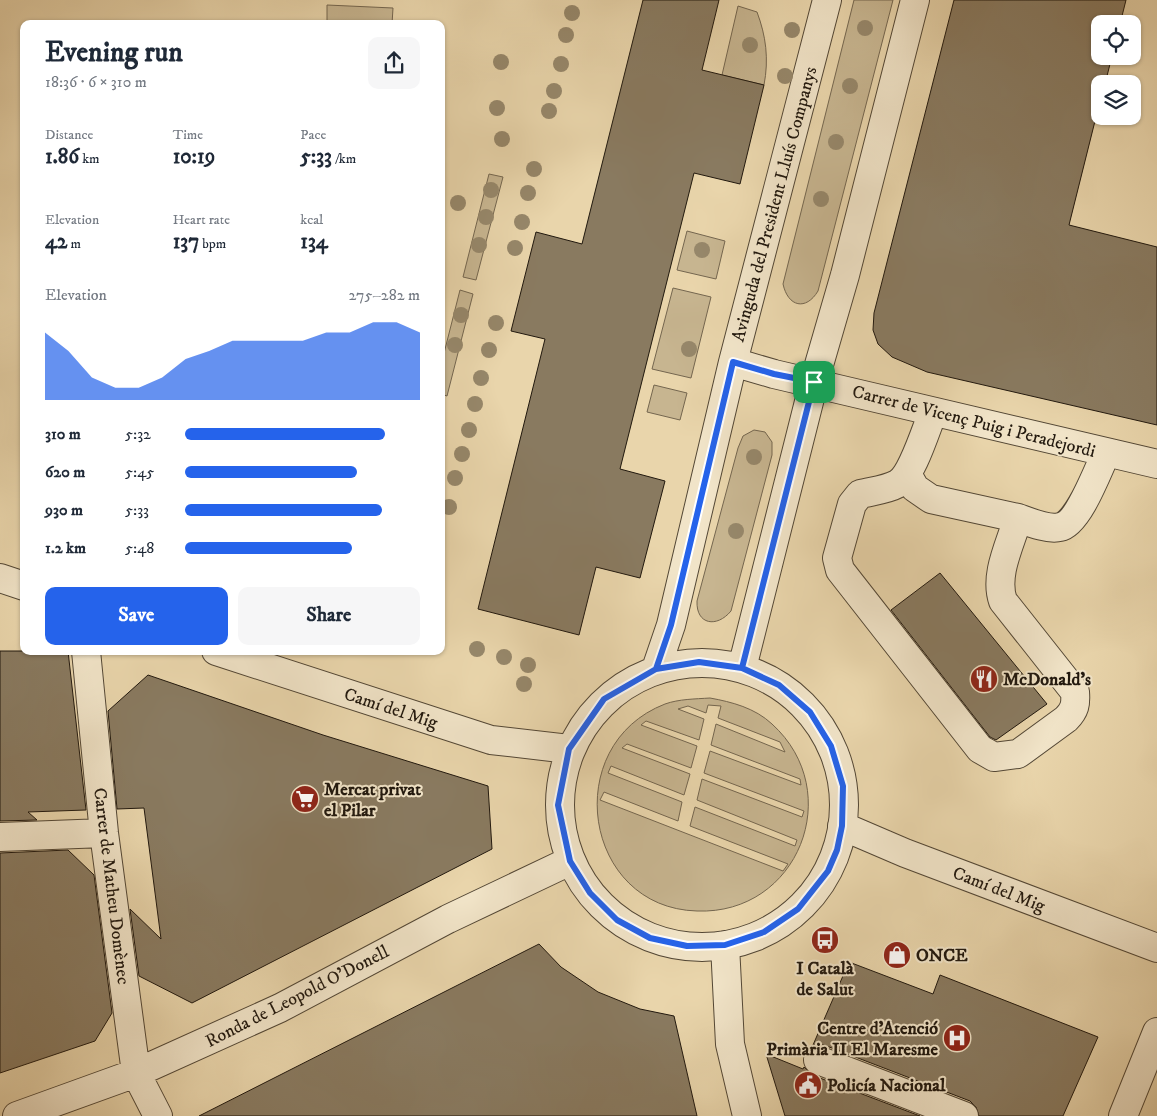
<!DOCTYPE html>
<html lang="en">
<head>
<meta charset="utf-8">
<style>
	body { margin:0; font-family:"IM FELL DW Pica",serif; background:#f6f6f7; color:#1f2937; height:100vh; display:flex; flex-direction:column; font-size:19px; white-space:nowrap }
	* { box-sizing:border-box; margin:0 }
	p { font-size:16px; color:#747a83 }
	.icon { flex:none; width:28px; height:28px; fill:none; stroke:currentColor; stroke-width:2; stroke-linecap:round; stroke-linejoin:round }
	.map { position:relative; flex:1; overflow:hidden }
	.drawer { position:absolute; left:20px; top:20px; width:425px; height:635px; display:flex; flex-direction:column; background:#fff; border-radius:10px; box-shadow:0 1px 4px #0004 }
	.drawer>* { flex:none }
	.fabs { position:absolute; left:1091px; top:15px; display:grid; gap:10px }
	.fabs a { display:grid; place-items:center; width:50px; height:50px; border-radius:10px; background:#fff; box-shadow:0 1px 4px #0004; font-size:25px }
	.pin { position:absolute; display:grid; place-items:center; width:42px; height:42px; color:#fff; margin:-21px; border-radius:10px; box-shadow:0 2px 8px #0006 }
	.round { display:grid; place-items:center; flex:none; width:52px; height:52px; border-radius:10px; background:#f6f6f7 }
	.headline { display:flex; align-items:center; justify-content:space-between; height:85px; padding:0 25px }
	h1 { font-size:28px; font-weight:700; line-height:38px }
	.metrics { display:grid; grid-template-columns:repeat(3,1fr); gap:8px; height:85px; padding:5px 25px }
	.metrics div { display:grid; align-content:center }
	.metrics b { font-size:21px; font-weight:700 }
	.metrics small { font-size:14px; font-weight:400 }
	.metrics p { font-size:14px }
	.chart { height:140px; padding:10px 25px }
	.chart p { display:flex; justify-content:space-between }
	.chart svg { width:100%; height:90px; margin-top:5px; fill:#2563eb; opacity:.7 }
	.cta { display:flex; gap:10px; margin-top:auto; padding:10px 25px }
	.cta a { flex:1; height:58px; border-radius:10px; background:#2563eb; color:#fff; font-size:20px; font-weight:700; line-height:58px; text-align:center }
	.cta a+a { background:#f6f6f7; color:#1f2937 }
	ul { padding:0 25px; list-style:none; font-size:16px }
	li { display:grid; grid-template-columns:80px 60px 1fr; align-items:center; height:38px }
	li i { height:12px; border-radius:6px; background:#2563eb }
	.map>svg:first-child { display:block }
	.green { fill:#c7b590; stroke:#74664f; fill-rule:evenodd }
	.building { fill:#897a60; stroke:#21180e }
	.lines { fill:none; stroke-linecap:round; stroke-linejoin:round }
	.minor-casing { stroke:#534735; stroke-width:30 }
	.minor { stroke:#f1e4c8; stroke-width:28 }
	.tree { fill:#96876a }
	.route-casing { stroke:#fff; stroke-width:10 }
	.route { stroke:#2563eb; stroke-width:6 }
	.labels { text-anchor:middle; stroke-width:4; stroke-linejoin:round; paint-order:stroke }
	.street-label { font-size:18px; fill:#21180e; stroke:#f1e4c8 }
	.poi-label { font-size:18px; font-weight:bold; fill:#21180e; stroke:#f1e4c8; text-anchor:start }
</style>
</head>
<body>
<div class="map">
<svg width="1157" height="1116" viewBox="0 0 1157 1116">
	<rect width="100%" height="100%" fill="#e9d5ab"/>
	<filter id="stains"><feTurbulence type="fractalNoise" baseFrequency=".004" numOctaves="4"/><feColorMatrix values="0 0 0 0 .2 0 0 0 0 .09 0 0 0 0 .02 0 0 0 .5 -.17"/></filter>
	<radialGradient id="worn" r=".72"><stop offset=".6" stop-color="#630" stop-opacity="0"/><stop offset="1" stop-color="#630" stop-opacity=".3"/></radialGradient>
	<path class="green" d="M854,0H893L818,291C806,311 788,307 783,284Z
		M327,5L393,8L392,24H327Z
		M738,6L757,12C766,36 769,59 764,85L722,75Z
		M489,174L503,177L476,280L463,277Z
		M687,231L725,241L716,279L677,270Z
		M673,288L711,297L691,378L652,369Z
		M460,290L473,294L447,396L441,394V365Z
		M654,385L687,393L680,420L647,412Z
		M754,430L765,432L772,442V455L731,611C717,628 696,625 697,601L738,448L743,436Z
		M710,698C732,702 755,708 772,724C847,792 798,915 697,911C583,908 559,745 665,704C679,699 695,699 710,698ZM708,705L721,706L718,718L780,742L785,752L716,724L711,745L800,779L801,785L710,751L704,773L804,811L802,817L702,779L697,800L797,840L795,846L695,807L690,826L788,864L783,871L600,800L604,792L678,821L682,802L608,773L611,766L684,795L690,774L622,748L627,744L691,768L697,746L641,725L646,721L699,740L704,719L678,709L688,706L706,713Z"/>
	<path class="building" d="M643,0H719L702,70L764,85L740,184L694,173L620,469L665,481L640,578L596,567L579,635L478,609L545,339L511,331L536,232L582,244Z
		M954,0H1126L1120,24H1100V56H1112L1105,84H1100V101L1069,225L1157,247V425L927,372L892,357L878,344L873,330L874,313Z
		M940,573L1047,704L996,740L990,737L891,610Z
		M0,651H68L86,810L28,812L37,820L0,821Z
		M148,675L323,735L488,786L492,849L192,1003L139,976L130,909L161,939L144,808L117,809L108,711Z
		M68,850L94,875L112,1013L95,1041L0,1073V853Z
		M539,944L561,967L598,992L640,1009L674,1016L697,1116H199Z
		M849,962L933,994L940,975L1098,1037L1063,1116H979L976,1107L970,1101L824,1045H813Z
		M766,1054L803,1069L804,1067L812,1075L920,1116H785Z"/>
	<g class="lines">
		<defs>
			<path id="minor" d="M733,362L774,374L1157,464
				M933,412C926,429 912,476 897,484C886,490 872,491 860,494L852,504L837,558L840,570L980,749L994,757L1018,754L1066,719C1075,710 1076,704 1075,692L1003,601C994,575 1010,545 1018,518C1029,522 1048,530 1060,527C1078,524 1098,470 1106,453
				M907,474L915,488L931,499L1018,518
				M0,578L24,586
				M86,651L104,833L136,1073L158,1116
				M216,651L491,740L569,749
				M560 805a142 142 0 1 1 284 0a142 142 0 1 1-284 0Z
				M742,668L814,382L845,275L915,0
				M656,669L671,625L733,362L827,0
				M842,826L905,853L1157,948
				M0,837L104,833
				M725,945L730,1044L747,1116
				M818,1060L964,1116
				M17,1116L136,1073L280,1008L448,919L570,861
				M1123,1116L1157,1032"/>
		</defs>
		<use href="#minor" class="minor-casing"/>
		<use href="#minor" class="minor"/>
	</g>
	<g class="tree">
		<circle cx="572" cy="13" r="8"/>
		<circle cx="865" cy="28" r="8"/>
		<circle cx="792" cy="30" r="8"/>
		<circle cx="566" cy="35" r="8"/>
		<circle cx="750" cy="45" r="8"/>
		<circle cx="501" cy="62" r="8"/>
		<circle cx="561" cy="64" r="8"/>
		<circle cx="785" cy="76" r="8"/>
		<circle cx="850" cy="86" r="8"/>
		<circle cx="554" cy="91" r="8"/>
		<circle cx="497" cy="108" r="8"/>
		<circle cx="549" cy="111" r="8"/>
		<circle cx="502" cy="139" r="8"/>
		<circle cx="836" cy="142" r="8"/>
		<circle cx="534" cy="169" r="8"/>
		<circle cx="491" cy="190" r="8"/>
		<circle cx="528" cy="193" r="8"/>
		<circle cx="821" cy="199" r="8"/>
		<circle cx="458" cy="203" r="8"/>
		<circle cx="486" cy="217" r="8"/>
		<circle cx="522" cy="222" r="8"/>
		<circle cx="479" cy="245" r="8"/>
		<circle cx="515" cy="248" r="8"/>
		<circle cx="702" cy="250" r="8"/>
		<circle cx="461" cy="315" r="8"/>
		<circle cx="496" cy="323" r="8"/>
		<circle cx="455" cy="345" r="8"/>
		<circle cx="689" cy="349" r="8"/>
		<circle cx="489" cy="350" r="8"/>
		<circle cx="481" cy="378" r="8"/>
		<circle cx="475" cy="404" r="8"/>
		<circle cx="469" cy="430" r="8"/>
		<circle cx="462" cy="454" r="8"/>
		<circle cx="754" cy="457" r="8"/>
		<circle cx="455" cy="478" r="8"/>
		<circle cx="449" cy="507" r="8"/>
		<circle cx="736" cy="531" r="8"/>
		<circle cx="477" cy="649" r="8"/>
		<circle cx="504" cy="657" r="8"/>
		<circle cx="528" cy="665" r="8"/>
		<circle cx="524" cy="684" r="8"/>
	</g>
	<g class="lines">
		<defs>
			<path id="route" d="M814,382L742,668L699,662L656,669L604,699L569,749L558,805L570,861L590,893L617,920L650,938L687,946L725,945L764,932L798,909L828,871L837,850L842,826L843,786L831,746L810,712L779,685L742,668L699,662L656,669L671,625L733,362L774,374L814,382"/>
		</defs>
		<use href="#route" class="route-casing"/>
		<use href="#route" class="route"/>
	</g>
	<defs>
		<symbol id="restaurant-disc" viewBox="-11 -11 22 22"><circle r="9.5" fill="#8f2418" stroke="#f1e4c8"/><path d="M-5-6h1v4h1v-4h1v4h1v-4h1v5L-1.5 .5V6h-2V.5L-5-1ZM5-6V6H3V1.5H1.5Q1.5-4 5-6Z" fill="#fff"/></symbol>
		<symbol id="supermarket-disc" viewBox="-11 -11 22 22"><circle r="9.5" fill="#8f2418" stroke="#f1e4c8"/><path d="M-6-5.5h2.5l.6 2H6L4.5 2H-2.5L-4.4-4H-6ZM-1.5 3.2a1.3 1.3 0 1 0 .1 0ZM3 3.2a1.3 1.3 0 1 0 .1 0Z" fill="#fff"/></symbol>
		<symbol id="bus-disc" viewBox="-11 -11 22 22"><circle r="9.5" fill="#8f2418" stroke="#f1e4c8"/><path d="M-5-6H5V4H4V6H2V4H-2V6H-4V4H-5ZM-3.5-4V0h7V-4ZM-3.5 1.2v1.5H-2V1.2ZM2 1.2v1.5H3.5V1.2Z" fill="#fff"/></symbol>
		<symbol id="shop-disc" viewBox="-11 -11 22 22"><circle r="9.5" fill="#8f2418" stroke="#f1e4c8"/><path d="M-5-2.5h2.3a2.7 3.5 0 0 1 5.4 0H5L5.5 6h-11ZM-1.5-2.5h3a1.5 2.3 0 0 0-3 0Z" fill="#fff"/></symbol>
		<symbol id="hospital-disc" viewBox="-11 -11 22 22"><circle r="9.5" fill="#8f2418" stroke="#f1e4c8"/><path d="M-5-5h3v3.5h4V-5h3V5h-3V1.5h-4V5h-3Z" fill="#fff"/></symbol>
		<symbol id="civic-disc" viewBox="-11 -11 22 22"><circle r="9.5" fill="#8f2418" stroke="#f1e4c8"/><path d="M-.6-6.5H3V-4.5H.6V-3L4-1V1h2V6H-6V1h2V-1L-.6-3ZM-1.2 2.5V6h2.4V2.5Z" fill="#fff"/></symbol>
	</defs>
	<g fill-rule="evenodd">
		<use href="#restaurant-disc" x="968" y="663" width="32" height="32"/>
		<use href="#supermarket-disc" x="289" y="783" width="32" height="32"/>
		<use href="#bus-disc" x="809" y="924" width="32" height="32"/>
		<use href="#shop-disc" x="881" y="939" width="32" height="32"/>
		<use href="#hospital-disc" x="941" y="1022" width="32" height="32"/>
		<use href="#civic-disc" x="792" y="1069" width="32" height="32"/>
	</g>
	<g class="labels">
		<g class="street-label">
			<text transform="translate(774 204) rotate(-75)" y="6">Avinguda del President Lluís Companys</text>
			<text transform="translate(974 421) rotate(14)" y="6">Carrer de Vicenç Puig i Peradejordi</text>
			<text transform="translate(391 708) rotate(18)" y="6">Camí del Mig</text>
			<text transform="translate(112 886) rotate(83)" y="6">Carrer de Matheu Domènec</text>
			<text transform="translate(999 889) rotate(21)" y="6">Camí del Mig</text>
			<text transform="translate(297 996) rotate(-27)" y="6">Ronda de Leopold O'Donell</text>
		</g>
		<g class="poi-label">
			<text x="1003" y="685">McDonald's</text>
			<text x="324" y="795">Mercat privat<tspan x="324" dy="21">el Pilar</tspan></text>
			<text x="916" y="961">ONCE</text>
			<text x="825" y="974" text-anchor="middle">I Català<tspan x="825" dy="21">de Salut</tspan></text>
			<text x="938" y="1034" text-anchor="end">Centre d'Atenció<tspan x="938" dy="21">Primària II El Maresme</tspan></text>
			<text x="827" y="1091">Policía Nacional</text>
		</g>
	</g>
	<rect width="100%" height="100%" filter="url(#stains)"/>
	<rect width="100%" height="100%" fill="url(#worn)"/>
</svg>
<div class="fabs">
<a><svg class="icon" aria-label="locate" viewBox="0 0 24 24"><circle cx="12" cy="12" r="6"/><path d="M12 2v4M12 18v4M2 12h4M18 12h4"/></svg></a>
<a><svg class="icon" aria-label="layers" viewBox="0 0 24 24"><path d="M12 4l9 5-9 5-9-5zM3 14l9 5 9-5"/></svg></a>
</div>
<div class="pin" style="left:814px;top:382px;background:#1e9e55"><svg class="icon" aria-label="arrive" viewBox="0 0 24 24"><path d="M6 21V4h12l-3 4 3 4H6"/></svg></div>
<section class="drawer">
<div class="headline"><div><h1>Evening run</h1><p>18:36 · 6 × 310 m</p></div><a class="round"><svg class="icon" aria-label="share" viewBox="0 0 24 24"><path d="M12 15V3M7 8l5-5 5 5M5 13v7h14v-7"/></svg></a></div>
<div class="metrics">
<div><p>Distance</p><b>1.86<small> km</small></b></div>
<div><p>Time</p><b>10:19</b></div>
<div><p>Pace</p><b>5:33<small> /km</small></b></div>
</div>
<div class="metrics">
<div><p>Elevation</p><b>42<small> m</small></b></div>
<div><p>Heart rate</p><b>137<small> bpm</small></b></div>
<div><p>kcal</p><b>134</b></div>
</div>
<div class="chart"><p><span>Elevation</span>275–282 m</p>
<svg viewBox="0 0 160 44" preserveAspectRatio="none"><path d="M0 44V11L10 20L20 33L30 38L40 38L50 33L60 24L70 20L80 15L90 15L100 15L110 15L120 11L130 11L140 6L150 6L160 11V44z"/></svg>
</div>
<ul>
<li><b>310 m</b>5:32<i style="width:85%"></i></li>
<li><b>620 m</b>5:45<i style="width:73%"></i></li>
<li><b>930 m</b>5:33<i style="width:84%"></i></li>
<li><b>1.2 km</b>5:48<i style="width:71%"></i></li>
</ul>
<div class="cta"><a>Save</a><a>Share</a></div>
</section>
</div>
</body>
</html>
